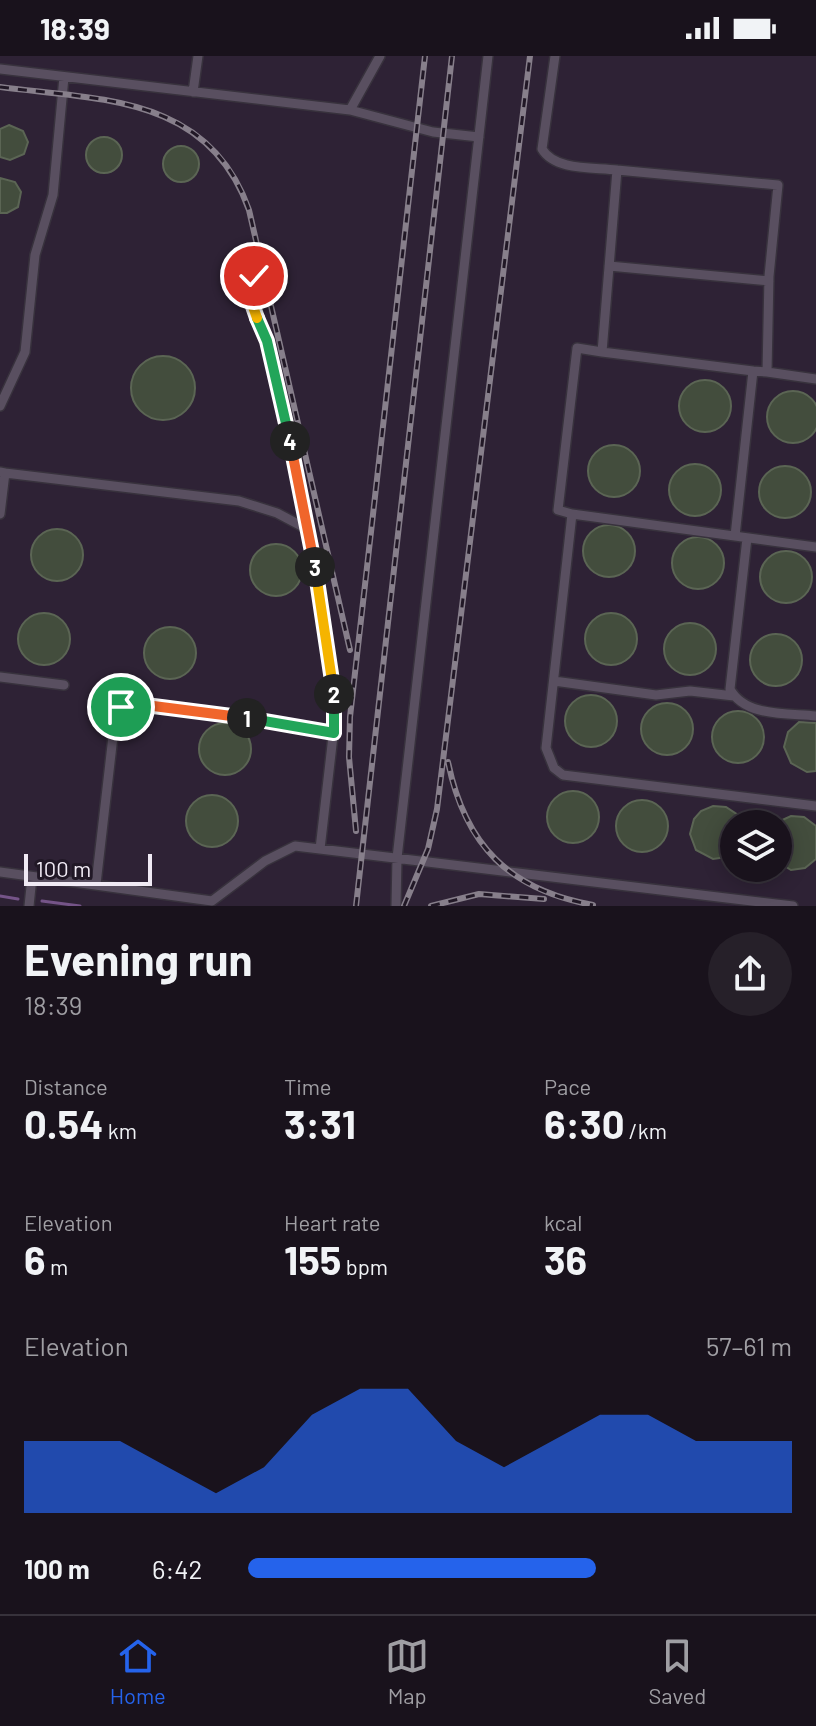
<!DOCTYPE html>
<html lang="en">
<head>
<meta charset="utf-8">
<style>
	body { margin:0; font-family:Barlow,sans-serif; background:#262029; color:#f1f3f6; height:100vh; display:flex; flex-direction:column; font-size:30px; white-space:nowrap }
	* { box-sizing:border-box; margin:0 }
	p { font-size:26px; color:#9f9ea3 }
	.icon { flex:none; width:44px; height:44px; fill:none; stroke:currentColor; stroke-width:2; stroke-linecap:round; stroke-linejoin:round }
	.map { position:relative; height:850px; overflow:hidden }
	.side { display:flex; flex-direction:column; background:#19121c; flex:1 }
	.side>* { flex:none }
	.fabs { position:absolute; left:720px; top:754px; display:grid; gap:16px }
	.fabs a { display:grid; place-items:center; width:72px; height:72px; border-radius:50%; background:#19121c; box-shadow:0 4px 20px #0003,0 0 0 2px #37323b; font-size:40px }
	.scale { position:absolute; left:24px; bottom:20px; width:128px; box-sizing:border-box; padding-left:8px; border:4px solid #f0eaf4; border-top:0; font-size:22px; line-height:28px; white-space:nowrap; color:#f0eaf4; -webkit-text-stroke:6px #211826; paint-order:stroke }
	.pin { position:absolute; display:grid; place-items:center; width:68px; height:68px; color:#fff; margin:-34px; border:4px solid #fff; border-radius:50%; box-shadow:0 2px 8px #0007 }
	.km { position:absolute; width:40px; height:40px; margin:-20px; border-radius:50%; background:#222; color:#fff; font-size:22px; line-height:40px; text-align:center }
	.round { display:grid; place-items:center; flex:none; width:84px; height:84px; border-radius:42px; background:#262029 }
	.headline { display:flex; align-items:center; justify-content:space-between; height:136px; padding:0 24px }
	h1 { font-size:44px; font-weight:700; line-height:60px }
	.figures { display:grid; grid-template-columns:repeat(3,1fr); gap:12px; height:136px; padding:8px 24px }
	.figures div { display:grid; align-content:center }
	.figures b { font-size:40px; font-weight:700 }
	.figures small { font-size:22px; font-weight:400 }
	.figures p { font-size:22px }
	.chart { height:224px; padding:16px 24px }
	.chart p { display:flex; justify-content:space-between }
	.chart svg { width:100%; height:144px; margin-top:8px; fill:#2563eb; opacity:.7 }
	ul { padding:0 24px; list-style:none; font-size:26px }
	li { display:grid; grid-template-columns:128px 96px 1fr; align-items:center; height:60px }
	li i { height:20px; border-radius:10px; background:#2563eb }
	.status { display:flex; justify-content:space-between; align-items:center; height:56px; padding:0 40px; background:#19121c; direction:ltr }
	.status svg { height:22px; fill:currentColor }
	.menu { display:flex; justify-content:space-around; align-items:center; height:112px; border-top:2px solid #37323b; background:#19121c; font-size:22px; color:#9f9ea3 }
	.menu a { display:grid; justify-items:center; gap:4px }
	.menu .selected { color:#2563eb }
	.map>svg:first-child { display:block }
	.built { fill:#2e2235; fill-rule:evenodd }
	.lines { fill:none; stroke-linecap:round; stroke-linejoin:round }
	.stream { stroke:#755488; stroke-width:3 }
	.building { fill:#434d3d; stroke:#5b6554; stroke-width:2 }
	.minor-casing { stroke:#38323d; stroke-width:12 }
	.minor { stroke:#594f60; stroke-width:9 }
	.rail-casing { stroke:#877f8b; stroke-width:6 }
	.rail { stroke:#211826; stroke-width:3; stroke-dasharray:9; stroke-linecap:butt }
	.split-1-casing { stroke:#fff; stroke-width:16 }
	.split-2-casing { stroke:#fff; stroke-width:16 }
	.split-3-casing { stroke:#fff; stroke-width:16 }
	.split-4-casing { stroke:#fff; stroke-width:16 }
	.split-5-casing { stroke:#fff; stroke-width:16 }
	.split-6-casing { stroke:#fff; stroke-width:16 }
	.split-1 { stroke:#f0652b; stroke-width:10 }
	.split-2 { stroke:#22a559; stroke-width:10 }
	.split-3 { stroke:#f5b400; stroke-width:10 }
	.split-4 { stroke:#f0652b; stroke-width:10 }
	.split-5 { stroke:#22a559; stroke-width:10 }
	.split-6 { stroke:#f5b400; stroke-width:10 }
</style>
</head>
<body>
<div class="status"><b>18:39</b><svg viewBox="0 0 49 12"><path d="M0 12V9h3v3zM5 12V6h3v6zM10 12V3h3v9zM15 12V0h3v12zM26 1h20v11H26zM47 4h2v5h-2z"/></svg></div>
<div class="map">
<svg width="816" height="850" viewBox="0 0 816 850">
	<rect width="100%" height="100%" fill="#211826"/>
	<path class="built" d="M0,0H816V850H0ZM734,768H778V812H734Z"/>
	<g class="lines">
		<path class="stream" d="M0,840L18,843
			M42,845L80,850"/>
	</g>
	<path class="building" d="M9,69L23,75L28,86L24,98L10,104L0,101V73Z
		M86 99a18 18 0 1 1 36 0a18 18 0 1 1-36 0Z
		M163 108a18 18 0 1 1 36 0a18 18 0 1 1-36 0Z
		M0,122L15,126L21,136L18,151L7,157H0Z
		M131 332a32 32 0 1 1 64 0a32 32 0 1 1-64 0Z
		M679 350a26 26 0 1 1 52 0a26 26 0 1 1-52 0Z
		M767 361a26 26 0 1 1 52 0a26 26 0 1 1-52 0Z
		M588 415a26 26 0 1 1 52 0a26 26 0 1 1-52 0Z
		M669 434a26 26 0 1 1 52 0a26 26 0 1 1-52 0Z
		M759 436a26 26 0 1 1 52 0a26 26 0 1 1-52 0Z
		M583 495a26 26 0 1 1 52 0a26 26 0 1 1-52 0Z
		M31 499a26 26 0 1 1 52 0a26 26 0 1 1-52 0Z
		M672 507a26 26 0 1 1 52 0a26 26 0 1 1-52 0Z
		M250 514a26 26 0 1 1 52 0a26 26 0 1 1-52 0Z
		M760 521a26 26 0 1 1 52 0a26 26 0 1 1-52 0Z
		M585 583a26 26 0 1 1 52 0a26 26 0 1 1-52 0Z
		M18 583a26 26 0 1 1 52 0a26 26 0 1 1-52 0Z
		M664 593a26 26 0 1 1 52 0a26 26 0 1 1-52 0Z
		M144 597a26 26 0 1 1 52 0a26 26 0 1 1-52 0Z
		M750 604a26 26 0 1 1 52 0a26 26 0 1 1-52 0Z
		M565 665a26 26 0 1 1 52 0a26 26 0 1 1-52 0Z
		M641 673a26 26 0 1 1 52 0a26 26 0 1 1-52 0Z
		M712 681a26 26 0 1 1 52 0a26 26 0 1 1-52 0Z
		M799,666L816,667V715L807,716L791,707L784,691L788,676Z
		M199 693a26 26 0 1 1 52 0a26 26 0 1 1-52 0Z
		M547 761a26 26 0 1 1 52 0a26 26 0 1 1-52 0Z
		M186 765a26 26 0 1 1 52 0a26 26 0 1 1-52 0Z
		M616 770a26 26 0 1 1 52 0a26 26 0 1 1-52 0Z
		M713,750L726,751L738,759L741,768H734V796L727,801L713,803L696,794L690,778L694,763L701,755Z
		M791,760L804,761L816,770V803L805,812L791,814L778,806V766Z"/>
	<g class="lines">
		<defs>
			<path id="minor" d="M555,0L542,93C555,115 594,111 617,114
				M0,13L350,54L433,76L479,81
				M193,36L198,0
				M350,54L380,0
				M609,210L769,225
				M254,220L248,236L267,285L312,487L336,654L320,793
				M602,296L753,315
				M816,323L767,316L769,220L778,129L617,114L602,296L577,292L558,454L572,458L546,692L554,712L563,719L816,750
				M0,350L25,296L35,199L53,139L64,21
				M0,416L5,417L0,458
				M5,417L239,445L277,457L309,474
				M572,458L816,491
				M735,480L753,315L767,316
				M747,482L730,633C745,661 787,657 816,660
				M0,621L64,629
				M554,625L656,639L690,635L734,640
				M0,816L212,845L265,805L295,790L793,850
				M96,828L115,663L121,651L130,647L334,677
				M29,850L32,821
				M396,850L397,802L488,0"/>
		</defs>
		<use href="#minor" class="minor-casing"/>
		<use href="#minor" class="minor"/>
		<defs>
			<path id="rail" d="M0,31C100,44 209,39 249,154L350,594
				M448,706C465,789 509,834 593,849
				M356,775L349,701L350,661L425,0
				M356,850L452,0
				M404,850L428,793L437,753L530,0
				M431,850L479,838L544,843"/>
		</defs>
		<use href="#rail" class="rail-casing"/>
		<use href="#rail" class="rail"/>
	</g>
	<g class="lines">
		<defs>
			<path id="split-1" d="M121,651L130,647L247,662"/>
			<path id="split-2" d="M247,662L334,677V638"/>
			<path id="split-3" d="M315,511L334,638"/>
			<path id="split-4" d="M290,385L315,511"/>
			<path id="split-5" d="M257,262L267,285L290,385"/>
			<path id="split-6" d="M254,220L248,236L257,262"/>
		</defs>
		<use href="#split-1" class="split-1-casing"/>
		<use href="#split-2" class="split-2-casing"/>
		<use href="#split-3" class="split-3-casing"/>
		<use href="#split-4" class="split-4-casing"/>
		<use href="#split-5" class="split-5-casing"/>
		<use href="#split-6" class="split-6-casing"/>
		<use href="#split-1" class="split-1"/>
		<use href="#split-2" class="split-2"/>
		<use href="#split-3" class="split-3"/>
		<use href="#split-4" class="split-4"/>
		<use href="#split-5" class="split-5"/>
		<use href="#split-6" class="split-6"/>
	</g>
</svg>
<div class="fabs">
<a><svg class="icon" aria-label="layers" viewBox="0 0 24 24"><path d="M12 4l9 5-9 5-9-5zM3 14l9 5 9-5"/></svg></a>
</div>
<div class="scale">100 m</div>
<div class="pin" style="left:121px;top:651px;background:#1e9e55"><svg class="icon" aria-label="arrive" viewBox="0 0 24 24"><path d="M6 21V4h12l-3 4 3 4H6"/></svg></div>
<div class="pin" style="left:254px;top:220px;background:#d93025"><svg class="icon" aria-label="check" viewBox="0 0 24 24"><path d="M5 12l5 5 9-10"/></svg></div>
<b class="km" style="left:247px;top:662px">1</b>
<b class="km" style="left:334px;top:638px">2</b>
<b class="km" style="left:315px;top:511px">3</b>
<b class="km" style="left:290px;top:385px">4</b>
</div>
<section class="side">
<div class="headline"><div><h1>Evening run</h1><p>18:39</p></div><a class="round"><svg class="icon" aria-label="share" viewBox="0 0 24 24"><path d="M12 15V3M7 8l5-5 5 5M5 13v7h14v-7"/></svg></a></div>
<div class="figures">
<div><p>Distance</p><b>0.54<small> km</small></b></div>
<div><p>Time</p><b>3:31</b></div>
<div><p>Pace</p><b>6:30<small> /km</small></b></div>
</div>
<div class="figures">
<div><p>Elevation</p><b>6<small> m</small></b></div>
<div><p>Heart rate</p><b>155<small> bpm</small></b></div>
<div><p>kcal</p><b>36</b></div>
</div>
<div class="chart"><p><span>Elevation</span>57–61 m</p>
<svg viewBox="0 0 160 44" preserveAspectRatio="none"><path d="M0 44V22L10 22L20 22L30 30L40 38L50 30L60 14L70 6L80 6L90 22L100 30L110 22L120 14L130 14L140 22L150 22L160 22V44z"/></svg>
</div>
<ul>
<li><b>100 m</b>6:42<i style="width:64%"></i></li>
</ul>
</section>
<nav class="menu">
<a class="selected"><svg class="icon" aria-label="home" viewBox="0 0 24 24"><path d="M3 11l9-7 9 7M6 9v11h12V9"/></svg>Home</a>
<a><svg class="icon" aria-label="map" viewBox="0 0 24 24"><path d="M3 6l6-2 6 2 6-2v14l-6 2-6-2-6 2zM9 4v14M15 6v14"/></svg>Map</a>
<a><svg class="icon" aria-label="saved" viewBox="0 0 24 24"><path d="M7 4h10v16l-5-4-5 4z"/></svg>Saved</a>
</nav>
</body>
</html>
